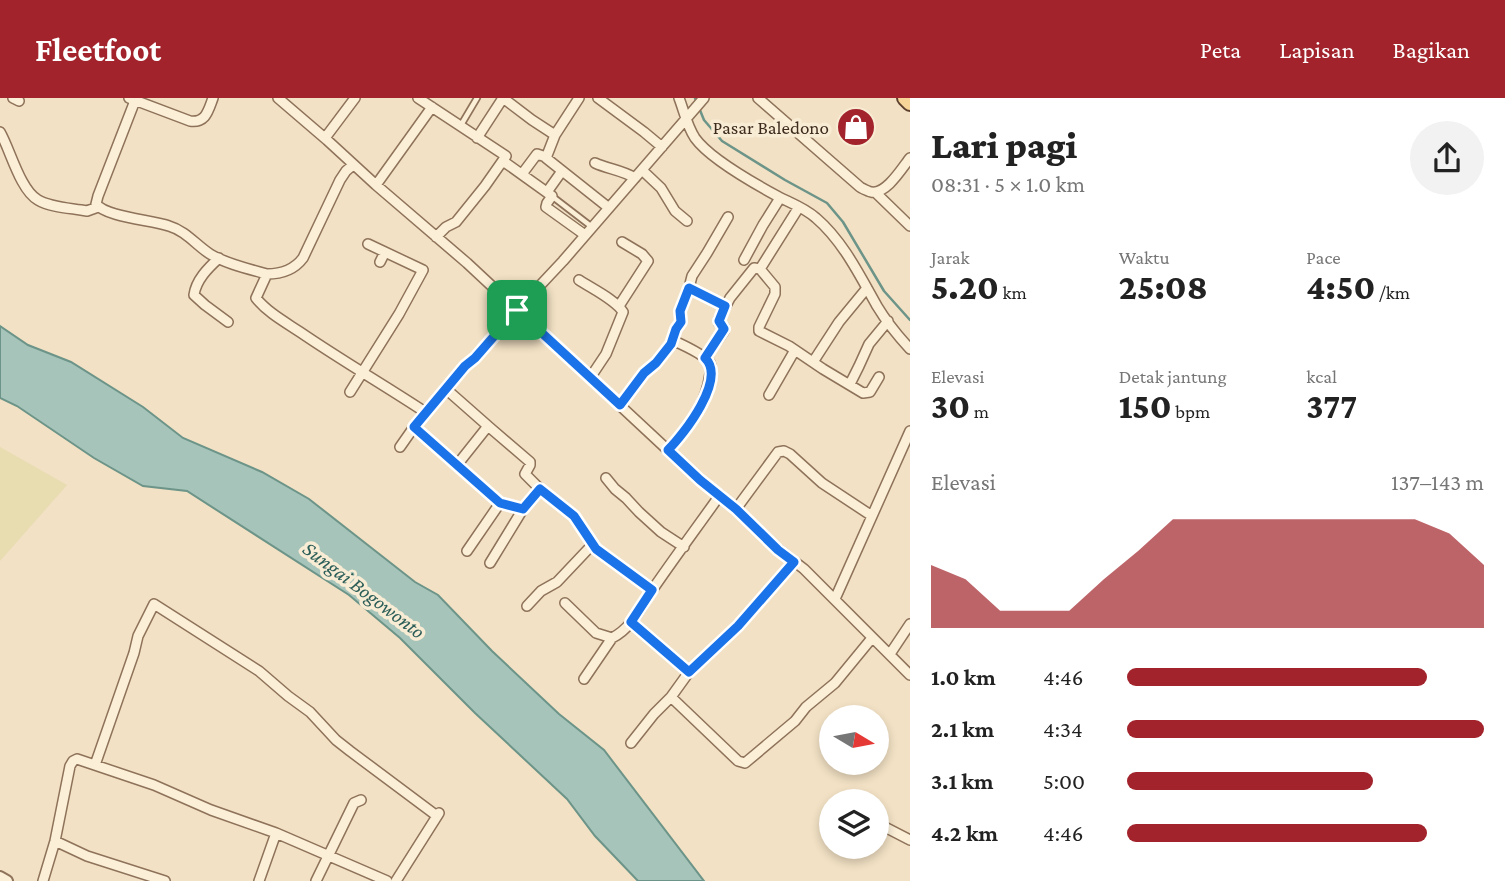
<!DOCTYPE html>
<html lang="id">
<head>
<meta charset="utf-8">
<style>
	body { margin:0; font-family:"Crimson Pro",serif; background:#f2f2f2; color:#222; height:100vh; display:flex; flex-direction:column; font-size:26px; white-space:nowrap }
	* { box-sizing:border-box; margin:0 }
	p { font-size:23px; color:#767676 }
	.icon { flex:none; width:38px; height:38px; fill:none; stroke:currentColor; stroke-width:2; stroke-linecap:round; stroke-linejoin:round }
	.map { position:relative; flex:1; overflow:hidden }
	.sheet { display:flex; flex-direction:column; background:#fff; width:595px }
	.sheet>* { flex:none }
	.needle { width:46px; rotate:100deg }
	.fabs { position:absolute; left:819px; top:607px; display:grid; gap:14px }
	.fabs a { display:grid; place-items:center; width:70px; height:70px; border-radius:50%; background:#fff; box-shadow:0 4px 10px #0003; font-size:35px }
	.pin { position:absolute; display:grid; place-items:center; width:60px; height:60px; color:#fff; margin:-30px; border-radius:14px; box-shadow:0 4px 10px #0006 }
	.round { display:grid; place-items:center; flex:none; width:74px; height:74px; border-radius:37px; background:#f2f2f2 }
	.head { display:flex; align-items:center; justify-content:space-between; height:119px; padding:0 21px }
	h1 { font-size:38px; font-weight:800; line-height:52px }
	.stats { display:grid; grid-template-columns:repeat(3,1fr); gap:10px; height:119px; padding:7px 21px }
	.stats div { display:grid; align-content:center }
	.stats b { font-size:35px; font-weight:800 }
	.stats small { font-size:19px; font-weight:400 }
	.stats p { font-size:19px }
	.chart { height:196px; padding:14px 21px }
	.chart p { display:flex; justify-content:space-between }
	.chart svg { width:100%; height:126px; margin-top:7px; fill:#a2232b; opacity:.7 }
	ul { padding:0 21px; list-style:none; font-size:23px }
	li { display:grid; grid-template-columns:112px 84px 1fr; align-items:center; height:52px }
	li i { height:18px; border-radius:9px; background:#a2232b }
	header { display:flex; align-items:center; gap:42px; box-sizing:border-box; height:98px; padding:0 35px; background:#a2232b; color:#fff }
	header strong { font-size:33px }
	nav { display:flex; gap:38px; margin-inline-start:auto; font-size:24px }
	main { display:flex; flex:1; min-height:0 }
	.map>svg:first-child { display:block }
	.farmland { fill:#e8dcb1 }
	.water { fill:#a6c4ba; stroke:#6c9488; stroke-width:2 }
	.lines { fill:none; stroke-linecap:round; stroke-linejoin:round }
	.stream { stroke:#6c9488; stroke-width:2.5 }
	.service-casing { stroke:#8e7259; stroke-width:8 }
	.minor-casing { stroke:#8e7259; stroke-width:12 }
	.tertiary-casing { stroke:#8e7259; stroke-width:14 }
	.primary-casing { stroke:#5c402d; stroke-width:18 }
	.service { stroke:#fbefd8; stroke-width:4.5 }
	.minor { stroke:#fbefd8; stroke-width:9 }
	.tertiary { stroke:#fbefd8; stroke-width:10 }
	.primary { stroke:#f7d599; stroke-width:14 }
	.route-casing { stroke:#fff; stroke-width:14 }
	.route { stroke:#1a73e8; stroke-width:9 }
	.labels { text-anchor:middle; stroke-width:7; stroke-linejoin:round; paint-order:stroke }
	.poi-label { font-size:19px; fill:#3d2b1e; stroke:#f8ecd4; text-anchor:end }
	.water-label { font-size:21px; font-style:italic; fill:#2c5e58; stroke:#f8ecd4 }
</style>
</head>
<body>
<header>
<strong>Fleetfoot</strong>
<nav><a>Peta</a><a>Lapisan</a><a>Bagikan</a></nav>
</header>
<main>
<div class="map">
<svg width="910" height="783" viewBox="0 0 910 783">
	<rect width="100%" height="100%" fill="#f2e1c4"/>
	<path class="farmland" d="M0,349L67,387L0,463Z"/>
	<path class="water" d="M0,228L28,247L71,264L143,309L183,340L262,374L309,401L415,484L438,497L492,553L559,616L604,652L704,783H638L595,738L567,701L475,615L400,540L349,497L187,393L143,388L94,360L17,308L0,300Z"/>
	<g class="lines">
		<path class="stream" d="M695,0L704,22L722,43L785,82L827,105L843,124L884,193L910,222"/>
		<defs>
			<path id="service" d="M461,27L477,0
				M553,99L592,129"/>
			<path id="minor" d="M13,0L19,3
				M129,0L190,23C206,25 208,13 213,0
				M136,0L98,98L96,106C106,119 152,122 169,128C186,133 196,147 210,156C226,166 249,171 267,176
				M278,0L327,42L376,87L467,165L700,382L736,411L778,451L804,471L910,577
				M418,0L506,58L485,88L456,124L446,129L436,139
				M579,0L555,37L546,60L609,110
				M598,0L644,34L662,49
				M679,0C684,13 687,28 695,40C710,61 755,86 779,99C791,105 805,110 816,120C843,143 860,178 877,208C886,223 898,238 910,251
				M758,0L860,89C861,90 870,94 871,94C886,97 902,70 910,60
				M0,34C10,51 20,92 38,102C50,109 68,110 81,112L87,113L98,109
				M325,40L355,0
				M477,40L503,0L532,22L555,37
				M503,63L552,98L547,105L546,109L585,137
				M595,65C608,71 622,72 635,80
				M353,67L346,73L340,82L303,160C294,172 282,176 267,176L256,200C267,214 285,224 300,234C341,262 384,287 425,314
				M642,72L661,90L675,113L687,123
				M522,76L537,56L546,59
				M376,87L432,9
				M547,94L562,73
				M876,95L910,128
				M799,109L760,171L775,189V196L759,229V233L789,248L823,271L863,295L870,294L879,279
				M219,160C208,170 196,182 194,197L205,207L228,224
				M744,162L763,127L780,100
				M380,164L385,154
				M579,182C591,190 616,202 623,214L606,256L590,280
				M689,190L725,208
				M619,208L648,163L642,156L622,144
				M705,260L724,233V229L719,225V221L730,200L754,170L760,171
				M813,264L839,224L867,190
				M850,286L859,268L869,246L888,223
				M446,291L488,328L457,367
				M350,294L399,216L423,172L368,146
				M769,297L795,252
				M620,307L644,275L656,265L671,246L676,231L681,224L680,213L688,194L692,178L707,155L728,119
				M488,328L530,364V367L525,376L540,391
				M400,349L414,329
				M668,352C689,331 706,306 710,276C711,272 712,269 710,265C705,257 681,246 672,242
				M606,380L615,391L626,400L639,414L661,434L684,449
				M523,411L500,405L414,329L465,268L475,260L517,212L563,163L704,0
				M736,411L778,354L784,353L790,356L822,385L872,418
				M467,453L500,405
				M490,465L523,411L540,391L574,418L596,451L652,492
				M835,501L910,333
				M565,505L596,535L612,540C632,530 641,509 653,491C675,459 698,428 720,397
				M527,508L541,493L557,484L592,447
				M631,524L689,574
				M890,556L910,526
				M584,581L612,540
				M671,599L738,663L745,665L795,623L806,609L835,585L872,540
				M631,645L654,616L671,599L689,574L738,528L794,464
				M95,667L134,555L138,538L154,506L259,573L288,598L310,614L336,642L350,653L437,718
				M877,725L910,742
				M55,743L87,758L165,783
				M43,783L55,743L70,668L73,663L77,661L154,687L211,712L276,735L387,783
				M259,783L276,735
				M316,783L354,705L361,702
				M396,783L439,715"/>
			<path id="tertiary" d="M0,779L7,783"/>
			<path id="primary" d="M905,0L910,5"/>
		</defs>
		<use href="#service" class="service-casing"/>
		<use href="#minor" class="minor-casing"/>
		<use href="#tertiary" class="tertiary-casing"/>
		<use href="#primary" class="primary-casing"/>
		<use href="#service" class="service"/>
		<use href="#minor" class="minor"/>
		<use href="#tertiary" class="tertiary"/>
		<use href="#primary" class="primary"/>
	</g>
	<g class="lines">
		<defs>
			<path id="route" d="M689,190L725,208L719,223L724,231L705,260C727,281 684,336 668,352L700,382L736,411L778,452L794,464L738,528L689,574L631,524L652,492L596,451L574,418L540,391L523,411L500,405L414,329L465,268L475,260L517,212L620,307L644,275L656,265L671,246L676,231L681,224L680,213Z"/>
		</defs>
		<use href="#route" class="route-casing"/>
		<use href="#route" class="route"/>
	</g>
	<defs>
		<symbol id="shop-disc" viewBox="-11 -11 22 22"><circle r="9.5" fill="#a2232b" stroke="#f8ecd4"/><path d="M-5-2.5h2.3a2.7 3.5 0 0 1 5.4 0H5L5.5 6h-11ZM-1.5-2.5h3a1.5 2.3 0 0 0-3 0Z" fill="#fff"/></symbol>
	</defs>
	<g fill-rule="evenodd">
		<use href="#shop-disc" x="834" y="7" width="44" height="44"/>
	</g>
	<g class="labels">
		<g class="poi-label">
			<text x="829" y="36">Pasar Baledono</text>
		</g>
		<g class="water-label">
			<text transform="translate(364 492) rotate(37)" y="7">Sungai Bogowonto</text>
		</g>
	</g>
</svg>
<div class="fabs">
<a><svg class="needle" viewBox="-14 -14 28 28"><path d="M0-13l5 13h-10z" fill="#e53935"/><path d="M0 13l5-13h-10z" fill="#767676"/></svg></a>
<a><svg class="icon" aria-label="layers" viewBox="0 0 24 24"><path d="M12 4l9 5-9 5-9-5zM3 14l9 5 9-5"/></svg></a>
</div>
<div class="pin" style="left:517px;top:212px;background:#1e9e55"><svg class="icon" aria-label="arrive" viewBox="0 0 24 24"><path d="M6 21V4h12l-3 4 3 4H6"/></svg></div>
</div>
<section class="sheet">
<div class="head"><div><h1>Lari pagi</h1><p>08:31 · 5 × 1.0 km</p></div><a class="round"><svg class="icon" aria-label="share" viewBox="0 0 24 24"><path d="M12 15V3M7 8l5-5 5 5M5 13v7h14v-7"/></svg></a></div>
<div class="stats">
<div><p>Jarak</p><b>5.20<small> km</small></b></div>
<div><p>Waktu</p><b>25:08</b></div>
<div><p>Pace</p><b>4:50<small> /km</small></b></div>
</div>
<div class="stats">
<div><p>Elevasi</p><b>30<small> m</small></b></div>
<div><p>Detak jantung</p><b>150<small> bpm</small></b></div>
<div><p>kcal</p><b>377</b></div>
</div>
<div class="chart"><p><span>Elevasi</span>137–143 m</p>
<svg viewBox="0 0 160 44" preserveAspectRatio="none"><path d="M0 44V22L10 27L20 38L30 38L40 38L50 27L60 17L70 6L80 6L90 6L100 6L110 6L120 6L130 6L140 6L150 11L160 22V44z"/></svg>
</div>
<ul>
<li><b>1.0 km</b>4:46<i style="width:84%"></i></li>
<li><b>2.1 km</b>4:34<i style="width:100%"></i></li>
<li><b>3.1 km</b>5:00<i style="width:69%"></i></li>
<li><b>4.2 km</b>4:46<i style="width:84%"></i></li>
</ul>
</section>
</main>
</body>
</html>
